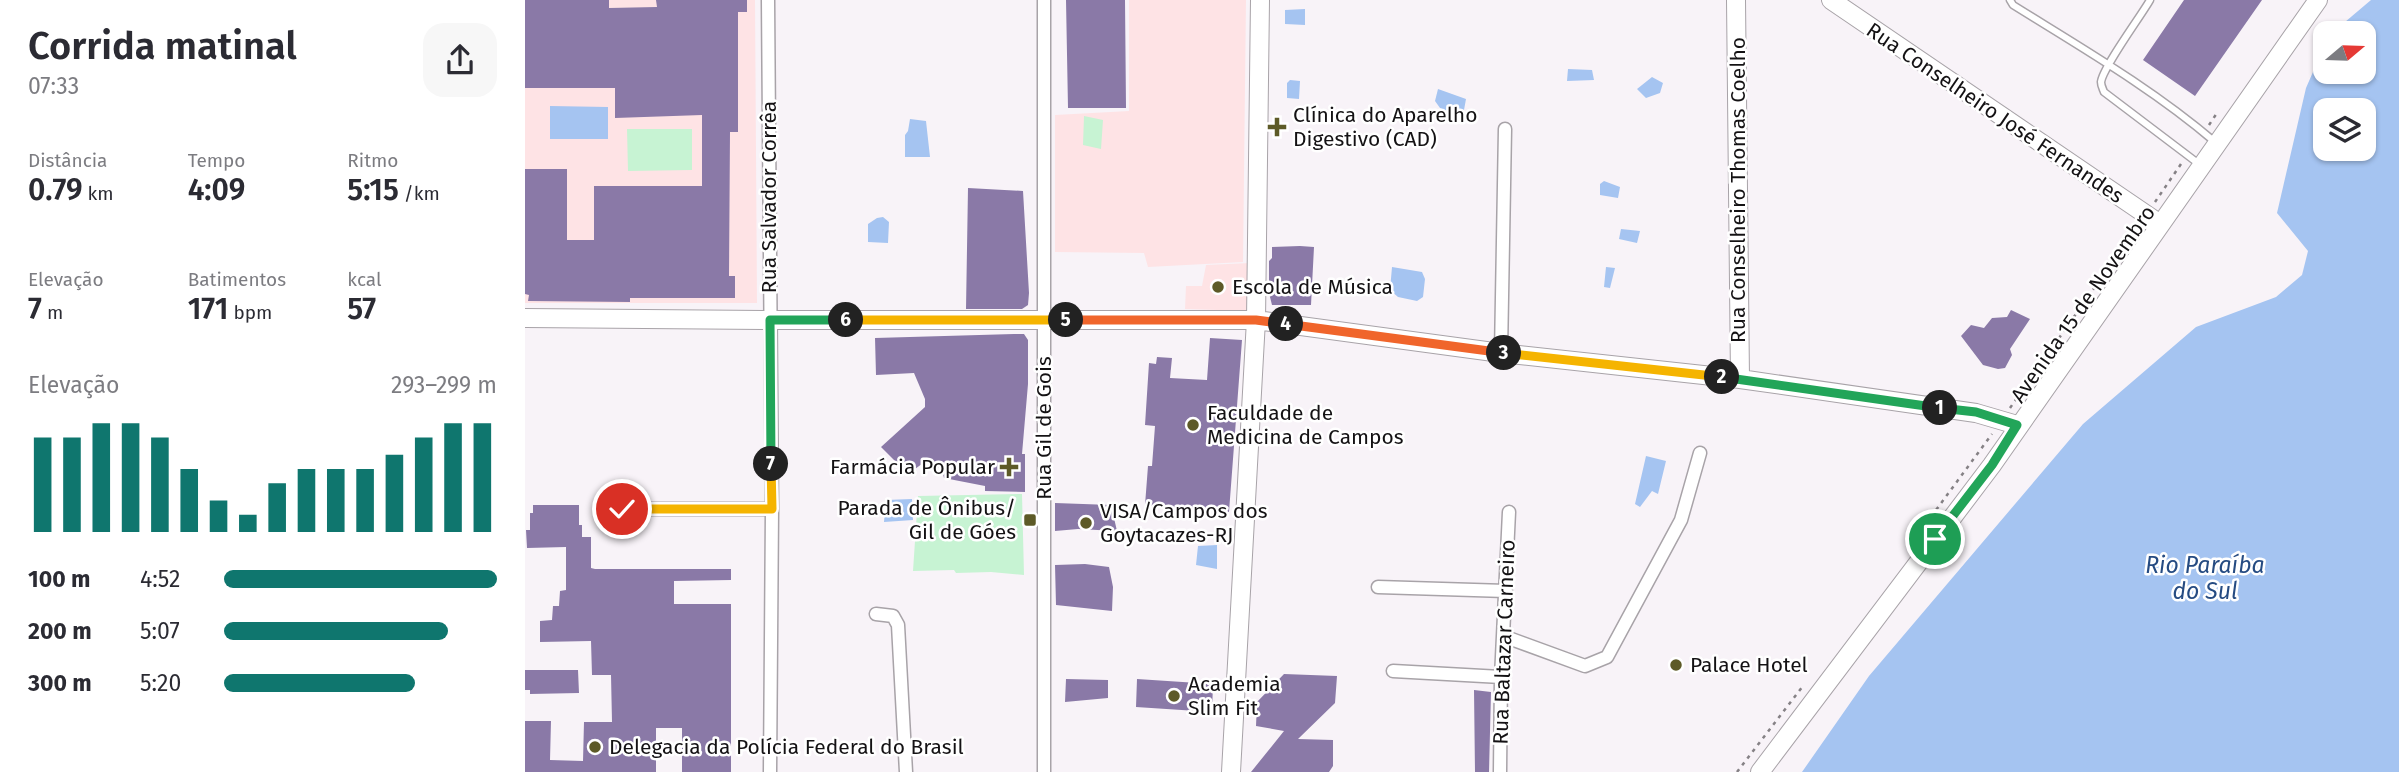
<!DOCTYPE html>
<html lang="pt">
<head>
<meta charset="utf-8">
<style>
	body { margin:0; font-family:"Fira Sans",sans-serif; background:#f7f7f7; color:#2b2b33; height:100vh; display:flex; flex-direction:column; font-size:26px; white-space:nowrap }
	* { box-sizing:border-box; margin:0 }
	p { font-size:23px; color:#7c7c81 }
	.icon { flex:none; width:38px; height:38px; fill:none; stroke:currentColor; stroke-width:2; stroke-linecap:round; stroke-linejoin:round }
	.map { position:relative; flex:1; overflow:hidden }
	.details { display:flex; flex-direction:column; background:#fff; width:525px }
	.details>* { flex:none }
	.needle { width:46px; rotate:71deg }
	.controls { position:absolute; left:1788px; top:21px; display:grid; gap:14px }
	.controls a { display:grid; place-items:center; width:63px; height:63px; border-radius:14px; background:#fff; box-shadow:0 2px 5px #0004; font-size:35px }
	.pin { position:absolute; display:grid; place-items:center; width:60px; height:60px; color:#fff; margin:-30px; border:4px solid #fff; border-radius:50%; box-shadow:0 2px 7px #0007 }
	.km { position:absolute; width:35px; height:35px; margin:-18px; border-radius:50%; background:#222; color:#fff; font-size:19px; line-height:35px; text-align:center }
	.round { display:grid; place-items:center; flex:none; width:74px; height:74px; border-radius:21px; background:#f7f7f7 }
	.summary { display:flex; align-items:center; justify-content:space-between; height:119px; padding:0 28px }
	h1 { font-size:38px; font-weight:600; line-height:52px }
	.figures { display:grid; grid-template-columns:repeat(3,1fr); gap:10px; height:119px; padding:7px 28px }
	.figures div { display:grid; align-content:center }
	.figures b { font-size:30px; font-weight:600 }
	.figures small { font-size:19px; font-weight:400 }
	.figures p { font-size:19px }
	.chart { height:196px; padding:14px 28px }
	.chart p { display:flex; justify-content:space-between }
	.chart svg { width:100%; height:126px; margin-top:7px; stroke:#0f766e; stroke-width:6 }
	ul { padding:0 28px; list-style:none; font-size:23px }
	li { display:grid; grid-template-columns:112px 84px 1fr; align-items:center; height:52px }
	li i { height:18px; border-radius:9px; background:#0f766e }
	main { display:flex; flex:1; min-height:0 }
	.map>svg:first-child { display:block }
	.education { fill:#fee3e5 }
	.green { fill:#c7f3d3 }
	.water { fill:#a5c4f1; fill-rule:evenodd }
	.building { fill:#8a79a7 }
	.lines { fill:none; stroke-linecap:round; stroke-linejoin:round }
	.lane-casing { stroke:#a8a3a8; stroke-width:9 }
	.street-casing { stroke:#a8a3a8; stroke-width:15 }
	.secondary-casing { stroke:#a8a3a8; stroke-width:20 }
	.path { stroke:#858185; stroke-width:2.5; stroke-dasharray:3.5 5; stroke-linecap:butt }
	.lane { stroke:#fff; stroke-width:6 }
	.street { stroke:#fff; stroke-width:12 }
	.secondary { stroke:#fff; stroke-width:18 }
	.split-1-casing { stroke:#fff; stroke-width:14 }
	.split-2-casing { stroke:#fff; stroke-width:14 }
	.split-3-casing { stroke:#fff; stroke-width:14 }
	.split-4-casing { stroke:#fff; stroke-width:14 }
	.split-5-casing { stroke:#fff; stroke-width:14 }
	.split-6-casing { stroke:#fff; stroke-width:14 }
	.split-7-casing { stroke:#fff; stroke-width:14 }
	.split-8-casing { stroke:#fff; stroke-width:14 }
	.split-1 { stroke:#22a559; stroke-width:9 }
	.split-2 { stroke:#22a559; stroke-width:9 }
	.split-3 { stroke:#f5b400; stroke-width:9 }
	.split-4 { stroke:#f0652b; stroke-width:9 }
	.split-5 { stroke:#f0652b; stroke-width:9 }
	.split-6 { stroke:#f5b400; stroke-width:9 }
	.split-7 { stroke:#22a559; stroke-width:9 }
	.split-8 { stroke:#f5b400; stroke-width:9 }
	.poi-dot { fill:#5d5a27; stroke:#fff; stroke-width:2.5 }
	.labels { text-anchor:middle; stroke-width:5; stroke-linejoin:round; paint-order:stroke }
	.street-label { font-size:21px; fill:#141214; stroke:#fff }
	.poi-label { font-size:21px; fill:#141214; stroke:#fff; text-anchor:start }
	.water-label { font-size:23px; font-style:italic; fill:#254b82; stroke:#fff }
</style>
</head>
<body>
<main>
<section class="details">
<div class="summary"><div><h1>Corrida matinal</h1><p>07:33</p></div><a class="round"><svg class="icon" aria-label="share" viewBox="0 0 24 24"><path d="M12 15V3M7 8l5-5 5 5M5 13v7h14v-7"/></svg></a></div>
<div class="figures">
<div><p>Distância</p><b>0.79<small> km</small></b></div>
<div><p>Tempo</p><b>4:09</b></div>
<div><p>Ritmo</p><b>5:15<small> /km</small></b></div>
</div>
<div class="figures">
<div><p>Elevação</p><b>7<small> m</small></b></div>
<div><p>Batimentos</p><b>171<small> bpm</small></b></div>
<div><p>kcal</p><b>57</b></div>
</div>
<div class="chart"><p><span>Elevação</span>293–299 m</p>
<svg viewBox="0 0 160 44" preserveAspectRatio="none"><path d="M5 44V11M15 44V11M25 44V6M35 44V6M45 44V11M55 44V22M65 44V33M75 44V38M85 44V27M95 44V22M105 44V22M115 44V22M125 44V17M135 44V11M145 44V6M155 44V6"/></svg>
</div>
<ul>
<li><b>100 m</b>4:52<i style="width:100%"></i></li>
<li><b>200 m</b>5:07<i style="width:82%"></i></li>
<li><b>300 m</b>5:20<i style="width:70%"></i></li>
</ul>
</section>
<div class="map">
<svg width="1874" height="772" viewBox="0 0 1874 772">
	<rect width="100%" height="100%" fill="#f8f3f8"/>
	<path class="education" d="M0,0H230L232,303H0Z
		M604,0H721L718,262L623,267L619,253L530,252V115L604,111Z
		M725,263V311L660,309L661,286H677L681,265Z"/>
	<path class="green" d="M559,116L578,120L576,149L558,145Z
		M102,129H167V170L103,171Z
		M497,494L499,575L466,572L431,573L429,570L388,571L393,496Z"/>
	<path class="water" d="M1846,0H1874V772H1277L1344,676L1558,424L1671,327L1751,297L1777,275L1783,251L1752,213L1781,88L1801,42V72H1839V33H1807ZM1801,110H1839V149H1801Z
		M780,9V25L760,24V10Z
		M1043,69L1067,70L1069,80L1042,81Z
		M1127,77L1138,83L1135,93L1121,98L1112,89Z
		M765,80L775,81L774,99L762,98V83Z
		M913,89L941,99L939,110L927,107V111L923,112L915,108L910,101Z
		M25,106L83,107V139H25Z
		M385,119L401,121L405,157H380V135L383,131Z
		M1079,181L1095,187L1093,198L1075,195V184Z
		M358,217L364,222L363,243L343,242V224L352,218Z
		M1096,229L1115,231L1112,243L1094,239Z
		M867,267L897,272L900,279L898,297L892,301L873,297L865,290Z
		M1081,267L1090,268L1085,288L1079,287Z
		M1121,456L1141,461L1133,494L1127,491L1115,507L1110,504Z
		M387,499L388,520L359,522L361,500Z
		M692,545V569L671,565L673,546Z"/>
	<path class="building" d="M0,0H84V8L132,7L131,0H222V12H213V132H205L204,276H210V298H105V302L3,301L4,295L0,294V169H42V240H69V186H177V115L90,118V88H0Z
		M541,0H600L601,108H543Z
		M1659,0H1737L1670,96L1618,60Z
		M443,188L498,191L504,293L503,305L497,309H441Z
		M775,246L789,247L786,305H747L744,293V261L747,258V247Z
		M1486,310L1505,319L1485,349L1487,355L1480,368L1473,369L1458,365L1436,336L1446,325L1459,328L1467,318L1482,317Z
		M489,334H499L503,340V384L497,454H500V492L460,491V486L419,478L417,469L401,461L383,474L356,447L400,407V399L389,373L351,375L350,338Z
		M685,338L717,340L704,512L620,505L623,466H627L630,426L620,425L624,363L631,364L632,357L647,358L645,378L682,380Z
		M530,503L586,505L592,531L553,529L530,531Z
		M8,505H54V525H57V537H66V568L70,569H206V580L149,581V604H206V772H157V728H131V772H0V721H26L25,760L58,761L59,722H87L86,675H67L66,641L15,642V621L27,620L28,606H34L35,591L41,590V547L2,548L1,530H5V513H8Z
		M560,564L584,567L588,587L587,611L531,605L530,565Z
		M0,670H53L54,693L5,694V690H0Z
		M759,674L812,676L810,703L773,739L808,740V766L804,772H726L759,731L731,726L732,702Z
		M541,679L583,680V698L540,702Z
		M612,679L688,684L687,712L611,707Z
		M949,690L966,692L964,772H950Z"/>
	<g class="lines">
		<defs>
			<path id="lane" d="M1485,0L1488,5C1557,48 1628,89 1690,142
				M1625,0C1616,16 1578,67 1576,82C1576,86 1578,89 1579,92L1674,164"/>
			<path id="street" d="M243,0L247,509L245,772
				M976,353L980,129
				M97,509H247
				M853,587L981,591
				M351,614L368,616L373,625L381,772
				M978,636L1060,666L1082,657L1156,520L1175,453
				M868,671L976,677
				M519,772V0
				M975,772L976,677L984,512"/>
			<path id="secondary" d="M1211,0L1215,379
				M1306,0L1635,224
				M0,318L245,320H731L976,353L1215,379L1451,413L1492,425
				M706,772L731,320L735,0
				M1235,772L1467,465L1793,0"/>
		</defs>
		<use href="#lane" class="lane-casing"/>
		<use href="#street" class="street-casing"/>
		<use href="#secondary" class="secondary-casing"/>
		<path class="path" d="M1684,125L1692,113
			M1630,202L1656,164
			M1485,408L1612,227
			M1386,544L1467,434
			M1212,772L1278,686"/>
		<use href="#lane" class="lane"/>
		<use href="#street" class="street"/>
		<use href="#secondary" class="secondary"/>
	</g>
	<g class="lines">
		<defs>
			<path id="split-1" d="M1410,539L1467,465L1492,425L1451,412L1415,408"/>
			<path id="split-2" d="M1197,377L1415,408"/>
			<path id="split-3" d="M979,353L1197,377"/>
			<path id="split-4" d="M761,324L979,353"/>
			<path id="split-5" d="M541,320H731L761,324"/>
			<path id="split-6" d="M321,320H541"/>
			<path id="split-7" d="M246,464L245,320H321"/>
			<path id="split-8" d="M97,509H247L246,464"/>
		</defs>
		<use href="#split-1" class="split-1-casing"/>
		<use href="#split-2" class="split-2-casing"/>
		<use href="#split-3" class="split-3-casing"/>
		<use href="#split-4" class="split-4-casing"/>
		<use href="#split-5" class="split-5-casing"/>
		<use href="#split-6" class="split-6-casing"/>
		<use href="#split-7" class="split-7-casing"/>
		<use href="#split-8" class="split-8-casing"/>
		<use href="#split-1" class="split-1"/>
		<use href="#split-2" class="split-2"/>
		<use href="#split-3" class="split-3"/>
		<use href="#split-4" class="split-4"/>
		<use href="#split-5" class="split-5"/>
		<use href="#split-6" class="split-6"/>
		<use href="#split-7" class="split-7"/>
		<use href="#split-8" class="split-8"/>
	</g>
	<g class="poi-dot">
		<path d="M748.5 116.5h7v7h7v7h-7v7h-7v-7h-7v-7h7z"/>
		<circle cx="693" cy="287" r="7"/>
		<circle cx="668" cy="425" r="7"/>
		<path d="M480.5 456.5h7v7h7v7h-7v7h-7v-7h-7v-7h7z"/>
		<rect x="498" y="513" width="14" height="14" rx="3.5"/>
		<circle cx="561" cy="523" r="7"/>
		<circle cx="1151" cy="665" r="7"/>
		<circle cx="649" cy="696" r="7"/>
		<circle cx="70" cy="747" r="7"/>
	</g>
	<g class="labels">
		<g class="street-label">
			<text transform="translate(1470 113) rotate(34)" y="7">Rua Conselheiro José Fernandes</text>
			<text transform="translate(1213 190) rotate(-90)" y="7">Rua Conselheiro Thomas Coelho</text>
			<text transform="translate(244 197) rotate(-90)" y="7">Rua Salvador Corrêa</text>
			<text transform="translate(1558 304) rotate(-55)" y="7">Avenida 15 de Novembro</text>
			<text transform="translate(519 428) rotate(-90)" y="7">Rua Gil de Gois</text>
			<text transform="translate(979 642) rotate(-88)" y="7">Rua Baltazar Carneiro</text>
		</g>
		<g class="poi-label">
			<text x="768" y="122">Clínica do Aparelho<tspan x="768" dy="24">Digestivo (CAD)</tspan></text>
			<text x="707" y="294">Escola de Música</text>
			<text x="682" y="420">Faculdade de<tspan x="682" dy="24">Medicina de Campos</tspan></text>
			<text x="470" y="474" text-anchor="end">Farmácia Popular</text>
			<text x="491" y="515" text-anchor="end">Parada de Ônibus/<tspan x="491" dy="24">Gil de Góes</tspan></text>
			<text x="575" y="518">VISA/Campos dos<tspan x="575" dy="24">Goytacazes-RJ</tspan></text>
			<text x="1165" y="672">Palace Hotel</text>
			<text x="663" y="691">Academia<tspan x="663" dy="24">Slim Fit</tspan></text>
			<text x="84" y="754">Delegacia da Polícia Federal do Brasil</text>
		</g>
		<g class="water-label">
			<text x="1680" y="573">Rio Paraíba<tspan x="1680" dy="26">do Sul</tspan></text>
		</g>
	</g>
</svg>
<div class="controls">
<a><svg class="needle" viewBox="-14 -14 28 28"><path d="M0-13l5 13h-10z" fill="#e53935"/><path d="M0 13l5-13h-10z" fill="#7c7c81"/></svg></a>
<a><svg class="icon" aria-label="layers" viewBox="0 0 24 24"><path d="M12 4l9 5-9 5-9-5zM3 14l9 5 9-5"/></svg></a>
</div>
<div class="pin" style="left:1410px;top:539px;background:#1e9e55"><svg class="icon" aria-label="arrive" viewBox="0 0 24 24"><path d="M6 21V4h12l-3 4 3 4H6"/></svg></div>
<div class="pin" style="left:97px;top:509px;background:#d93025"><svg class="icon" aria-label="check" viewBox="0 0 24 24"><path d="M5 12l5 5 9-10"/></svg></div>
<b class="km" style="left:1415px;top:408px">1</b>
<b class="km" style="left:1197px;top:377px">2</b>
<b class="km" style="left:979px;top:353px">3</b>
<b class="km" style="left:761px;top:324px">4</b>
<b class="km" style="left:541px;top:320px">5</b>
<b class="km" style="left:321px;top:320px">6</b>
<b class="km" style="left:246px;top:464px">7</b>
</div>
</main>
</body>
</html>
